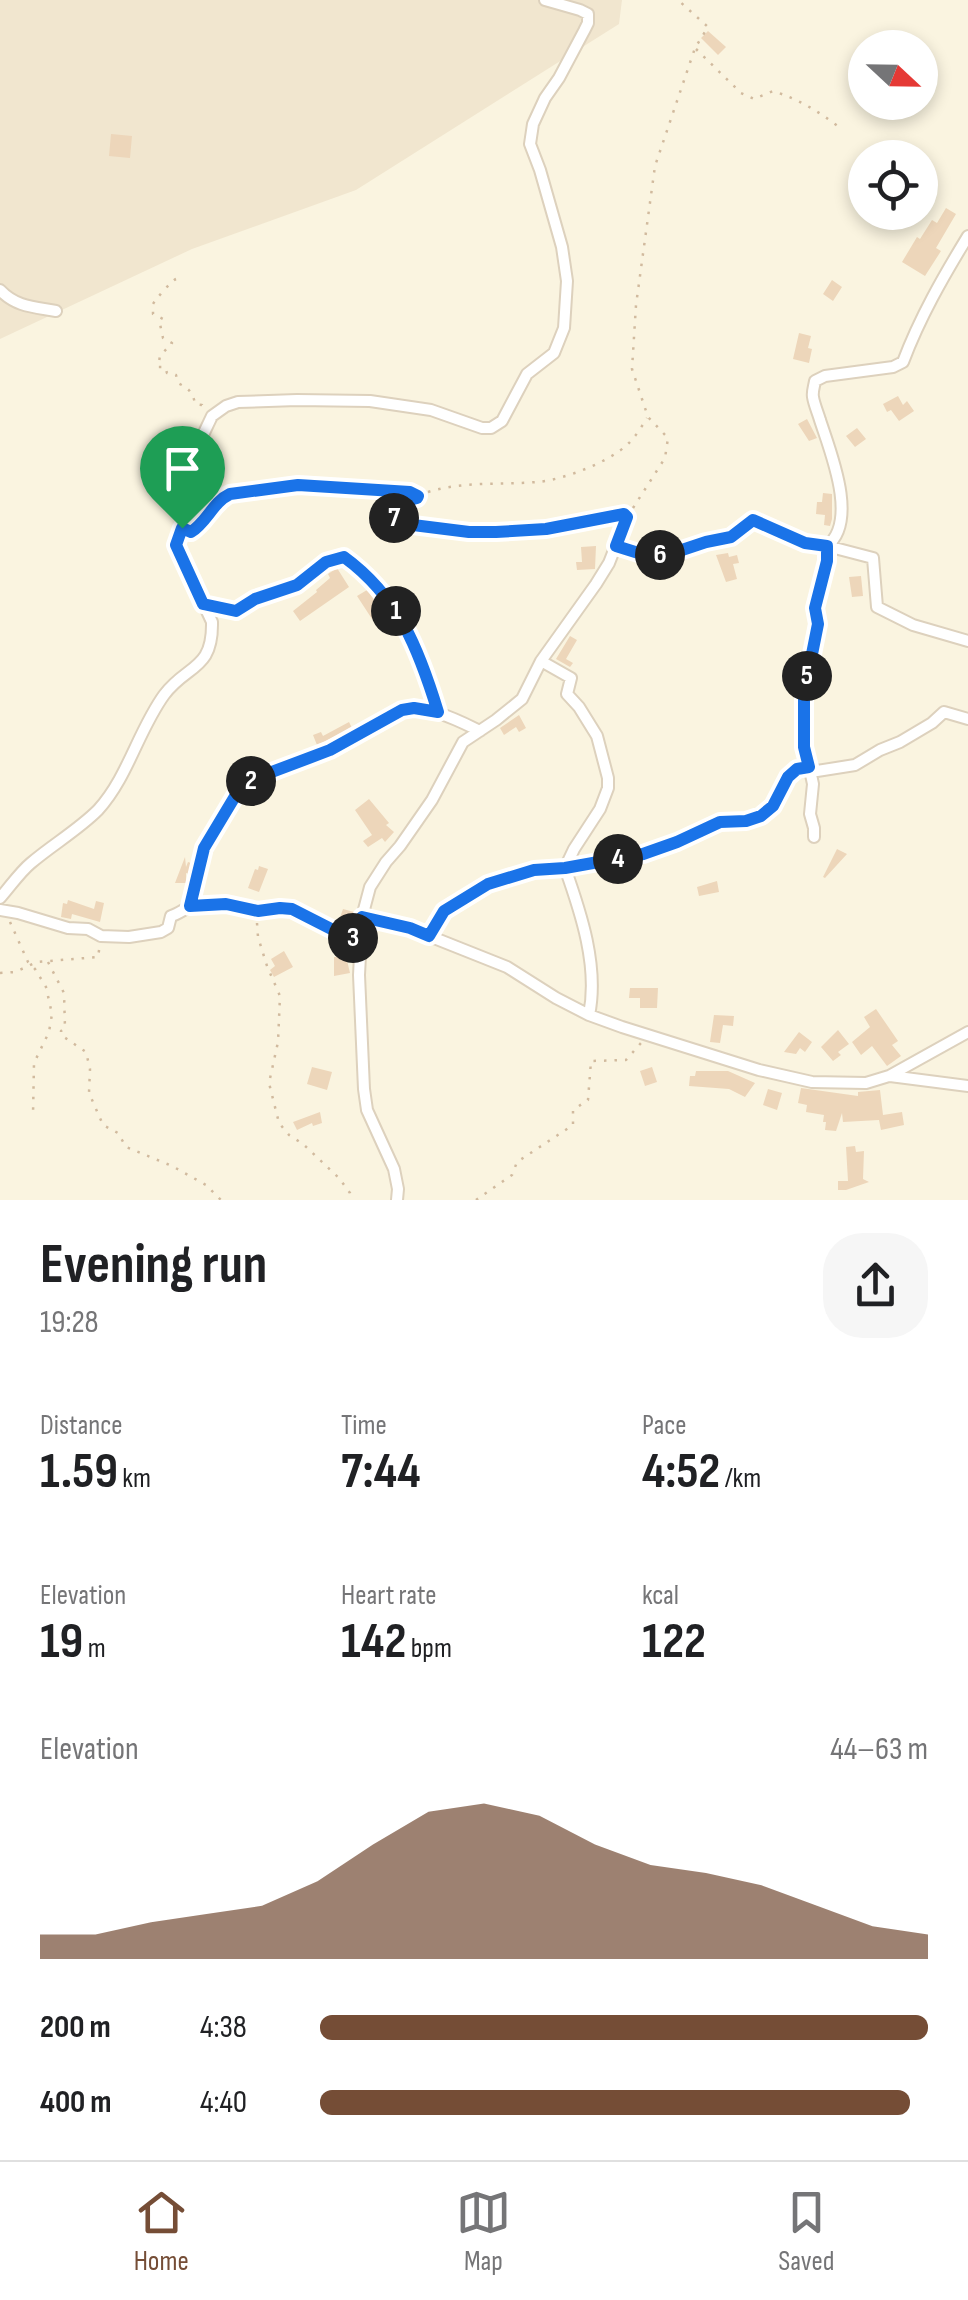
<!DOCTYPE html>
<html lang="en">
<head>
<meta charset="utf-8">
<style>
	body { margin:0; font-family:"Sofia Sans Condensed",sans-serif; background:#f6f6f6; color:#202124; height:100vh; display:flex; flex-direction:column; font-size:38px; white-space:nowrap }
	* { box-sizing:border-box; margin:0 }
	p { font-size:32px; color:#757577 }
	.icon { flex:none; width:55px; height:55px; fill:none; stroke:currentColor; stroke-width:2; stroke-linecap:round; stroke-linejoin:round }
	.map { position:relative; height:1200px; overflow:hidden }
	.side { display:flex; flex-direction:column; background:#fff; flex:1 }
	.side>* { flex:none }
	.needle { width:65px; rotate:112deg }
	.fabs { position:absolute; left:848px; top:30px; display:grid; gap:20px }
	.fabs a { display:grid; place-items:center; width:90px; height:90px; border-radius:50%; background:#fff; box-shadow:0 5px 15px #0003; font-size:50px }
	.pin { position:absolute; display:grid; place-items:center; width:85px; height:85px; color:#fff; margin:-102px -42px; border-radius:50% 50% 50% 0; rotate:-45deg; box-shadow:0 0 10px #0007 }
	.pin .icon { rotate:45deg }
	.km { position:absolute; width:50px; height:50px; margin:-25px; border-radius:50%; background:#222; color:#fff; font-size:28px; line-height:50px; text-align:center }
	.round { display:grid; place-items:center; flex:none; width:105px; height:105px; border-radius:40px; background:#f6f6f6 }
	.overview { display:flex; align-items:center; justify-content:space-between; height:170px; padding:0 40px }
	h1 { font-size:55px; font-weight:700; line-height:75px }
	.stats { display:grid; grid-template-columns:repeat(3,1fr); gap:15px; height:170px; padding:10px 40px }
	.stats div { display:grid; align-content:center }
	.stats b { font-size:50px; font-weight:700 }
	.stats small { font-size:28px; font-weight:400 }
	.stats p { font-size:28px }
	.chart { height:280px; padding:20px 40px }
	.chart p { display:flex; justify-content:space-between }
	.chart svg { width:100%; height:180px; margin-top:10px; fill:#754d36; opacity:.7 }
	ul { padding:0 40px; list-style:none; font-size:32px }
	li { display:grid; grid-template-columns:160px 120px 1fr; align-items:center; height:75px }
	li i { height:25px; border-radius:12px; background:#754d36 }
	.menu { display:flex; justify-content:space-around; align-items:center; height:140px; border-top:2px solid #e0e0e0; background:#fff; font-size:28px; color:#757577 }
	.menu a { display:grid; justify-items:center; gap:5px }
	.menu .on { color:#754d36 }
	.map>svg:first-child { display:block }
	.residential { fill:#f1e6cf }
	.building { fill:#edd6ba }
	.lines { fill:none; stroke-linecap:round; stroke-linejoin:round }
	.minor-casing { stroke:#ddd1bd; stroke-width:14 }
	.path { stroke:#d1ba9e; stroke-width:2.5; stroke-dasharray:2.5 8; stroke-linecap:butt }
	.minor { stroke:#fff; stroke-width:10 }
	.route-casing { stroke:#fff; stroke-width:20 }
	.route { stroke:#1a73e8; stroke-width:12 }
</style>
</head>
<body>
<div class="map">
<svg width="968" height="1200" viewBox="0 0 968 1200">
	<rect width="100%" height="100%" fill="#faf4e0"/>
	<path class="residential" d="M0,0H622L619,24L356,190L192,249L0,339Z"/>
	<path class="building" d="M708,31L726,47L718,55L701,38Z
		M111,134L132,136L130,158L109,156Z
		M946,208L956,214L936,248L941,251L925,276L902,262L917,237L920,239L932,220L937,223Z
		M832,280L842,287L833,301L823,294Z
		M799,333L811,336L808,348L812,349L809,363L793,359Z
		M898,396L903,405L907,401L914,411L899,421L891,410L887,412L883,404Z
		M807,419L817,438L809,441L798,424Z
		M857,428L866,439L855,447L846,436Z
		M823,493L832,494V519L830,526L824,525L825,515L816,514L817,502H822Z
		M596,546L595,569L577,570L576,562H582L581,547Z
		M728,553L729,557L737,555L739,563L733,564L737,579L726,582L716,555Z
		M337,568L349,587L300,621L293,611L317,592L316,590L330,578L328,574Z
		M861,576L863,596L852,597L849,577Z
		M367,590L383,612L372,619L357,596Z
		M570,636L577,640L566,659L573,663L570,667L556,659Z
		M519,715L526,728L519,732L516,727L504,735L500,728Z
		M349,722L352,728L317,745L313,735L321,732L323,736Z
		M369,799L389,823L386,825L394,832L385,842L382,838L368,847L363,841L372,835L355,810Z
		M837,849L847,854L825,878L823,877Z
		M185,857L186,867L188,862L191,863L189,874L186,873V883H175Z
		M259,866L268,869L259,892L248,888L255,869L258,870Z
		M717,881L719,892L699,896L697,887Z
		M68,900L94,909L96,901L104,903L100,922L72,914L71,919L61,917L63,903L67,904Z
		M343,909L354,912L351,928L338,923Z
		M338,942L348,945V952H345L350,973L334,976V957H338Z
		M284,951L293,967L274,977L270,970L275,966L271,959Z
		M630,988H658L657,1008H640V998H629Z
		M876,1009L898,1041L892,1045L901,1056L887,1066L872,1046L861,1055L852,1042L870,1027L864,1017Z
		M714,1015L734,1016L733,1026L723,1025L720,1043L710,1042Z
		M838,1030L849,1044L838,1052L841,1055L833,1061L821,1047Z
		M799,1032L812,1042L805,1052L800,1048L796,1054L784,1052Z
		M312,1067L332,1072L327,1090L307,1084Z
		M652,1067L657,1082L645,1086L640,1071Z
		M696,1071H728L755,1083L745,1097L729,1089L689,1086L690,1076H695Z
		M801,1088L858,1096V1092L880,1090L883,1115L902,1112L904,1125L881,1130L879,1120L843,1122L842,1113L836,1131L825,1130L826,1122H823L824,1115L806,1112L807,1105L798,1103Z
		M768,1089L782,1093L777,1110L763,1105Z
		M320,1112L322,1123L313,1126L312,1123L297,1130L293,1122Z
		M855,1146L856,1152L864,1151L863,1179L869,1182L846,1190H838V1181H848L846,1147Z"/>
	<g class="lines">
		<defs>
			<path id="minor" d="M0,290C16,307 34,307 56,311
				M182,528L191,533C207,522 213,502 230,494L298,485L410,492L417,496V499L398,503L386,510V513L405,524L469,532H496L546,529L591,522L620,514L627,517L609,563L596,584L541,661L522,699L496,720L463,742L432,800L400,846L386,862L370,887L362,917L359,975L364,1089L367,1110L394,1169L398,1189L397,1200
				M616,547L648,557L670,555L706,542L731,537L753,520L805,543L827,546C859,521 830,451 820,420C818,413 814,404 813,397C812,392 814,387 815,381L825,376L893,367L903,362C920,317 943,277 968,236
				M203,604L236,611L255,599L297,585L326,562L345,557C399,598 419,649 438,712
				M541,661L571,678L567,694L579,707L597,736L608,778V788L600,809L574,849L565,868C581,913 599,967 589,1015
				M814,837V828L810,814L813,784L805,747L804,693L818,623L815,609L827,561V546L873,558L877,607L913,625L968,641
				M0,898C10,887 19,873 31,863C52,845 78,830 98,810C128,777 138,731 164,695C187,664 213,671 212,622L176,545L182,528V501L185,481L193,456L212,416L226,406L238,402L297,400L370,401L431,410L482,428H491L502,421L527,374L554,353L564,328L567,281L562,247L540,170L530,144L533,124L545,98L559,78L584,31L588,23V14L580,10L545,0
				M190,906L204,848L239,788L256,778L330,750L402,710C431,706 455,719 480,731
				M0,910L18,913L68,928L88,929L101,936L129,937L161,932L168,928L171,916C179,914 185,908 192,906C214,901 235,909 256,911C270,912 281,906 295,911C321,919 332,935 361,939
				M362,917L409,928L507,967L556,998L589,1015L622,1027L759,1070L812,1082L866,1083L889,1076L968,1032
				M429,936L444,911L488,884L534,870L565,868L643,855L677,842L720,822L746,821L761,816L773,806L783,783L792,773L809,767L817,771L855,765L880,750L900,742L932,723L944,712L968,719
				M890,1076L968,1086"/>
		</defs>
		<use href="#minor" class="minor-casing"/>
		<path class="path" d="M696,49L741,93L754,99L773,91C798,99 818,111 839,127
			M176,279C171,281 156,299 153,304V314L163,319L160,324L163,338L172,343L160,356L158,367H165L167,373L176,375L178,383C188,388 193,392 195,404L202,405V410
			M428,492C464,481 500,485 537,482C563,480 610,462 629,443C636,436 642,426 647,418
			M633,508L665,458L668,438L648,417L632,369L636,305L655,166L695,48L708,27L678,0
			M10,922L28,962L35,969L46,987L52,1014L49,1032L34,1063L33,1115
			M257,923L258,937L267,966L280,996L278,1042L269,1083L279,1123L289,1135L303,1144L339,1178L350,1193L352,1200
			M48,962L64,993L65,1028L61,1031V1035L86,1052L90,1069L89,1093L103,1125L118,1133L126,1147L172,1166L206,1185L221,1200
			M0,973L15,972L37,962L98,957L100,944
			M476,1200L512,1175L517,1162L573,1125V1110L588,1100L591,1061L626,1060L641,1043"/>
		<use href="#minor" class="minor"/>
	</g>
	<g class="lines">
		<defs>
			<path id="route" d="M298,485L410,492L418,496L417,498L398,503L386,510V513L405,524L469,532H496L546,529L624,514L627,517L616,546L648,556L670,554L706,542L731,537L753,520L805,543L827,546V561L815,608L818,624L804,694V747L809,767L797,769L788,777L773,806L761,816L746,821L720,822L677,842L643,854L565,868L534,870L488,884L444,911L429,936L410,928L362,917L361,939L345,936L292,909L280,908L258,911L226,904L190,906L204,848L240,788L256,778L330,750L402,710L414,708L438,712C419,650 399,597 344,557L326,562L297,585L255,599L236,611L203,604L176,545L182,528L191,532C207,522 213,502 230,494Z"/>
		</defs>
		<use href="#route" class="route-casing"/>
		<use href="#route" class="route"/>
	</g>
</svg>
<div class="fabs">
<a><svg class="needle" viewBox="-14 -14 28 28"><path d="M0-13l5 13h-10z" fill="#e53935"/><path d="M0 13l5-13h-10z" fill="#757577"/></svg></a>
<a><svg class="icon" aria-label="locate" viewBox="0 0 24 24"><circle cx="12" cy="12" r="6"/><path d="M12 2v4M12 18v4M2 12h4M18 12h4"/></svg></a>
</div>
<div class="pin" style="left:182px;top:528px;background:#1e9e55"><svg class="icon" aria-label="arrive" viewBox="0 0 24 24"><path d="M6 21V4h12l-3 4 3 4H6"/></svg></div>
<b class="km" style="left:396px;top:611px">1</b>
<b class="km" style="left:251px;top:781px">2</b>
<b class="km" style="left:353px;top:938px">3</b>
<b class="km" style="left:618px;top:859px">4</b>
<b class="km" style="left:807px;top:676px">5</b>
<b class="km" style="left:660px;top:555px">6</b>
<b class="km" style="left:394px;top:518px">7</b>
</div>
<section class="side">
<div class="overview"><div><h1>Evening run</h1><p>19:28</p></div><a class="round"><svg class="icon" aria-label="share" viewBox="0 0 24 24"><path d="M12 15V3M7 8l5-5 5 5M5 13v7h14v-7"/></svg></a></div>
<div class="stats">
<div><p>Distance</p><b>1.59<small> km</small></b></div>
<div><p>Time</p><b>7:44</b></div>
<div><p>Pace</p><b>4:52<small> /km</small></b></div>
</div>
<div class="stats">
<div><p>Elevation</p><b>19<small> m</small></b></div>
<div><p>Heart rate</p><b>142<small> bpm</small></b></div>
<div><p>kcal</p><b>122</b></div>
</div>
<div class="chart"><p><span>Elevation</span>44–63 m</p>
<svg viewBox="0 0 160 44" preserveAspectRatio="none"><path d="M0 44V38L10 38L20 35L30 33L40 31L50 25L60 16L70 8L80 6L90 9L100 16L110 21L120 23L130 26L140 31L150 36L160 38V44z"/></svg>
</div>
<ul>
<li><b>200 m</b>4:38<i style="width:100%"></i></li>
<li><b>400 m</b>4:40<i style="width:97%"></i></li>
</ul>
</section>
<nav class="menu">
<a class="on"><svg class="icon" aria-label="home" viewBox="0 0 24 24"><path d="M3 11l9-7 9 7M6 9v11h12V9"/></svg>Home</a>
<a><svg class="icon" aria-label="map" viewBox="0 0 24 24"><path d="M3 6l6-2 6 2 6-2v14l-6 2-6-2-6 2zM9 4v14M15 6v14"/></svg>Map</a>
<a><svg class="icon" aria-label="saved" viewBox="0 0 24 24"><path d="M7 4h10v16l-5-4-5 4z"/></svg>Saved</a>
</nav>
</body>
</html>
